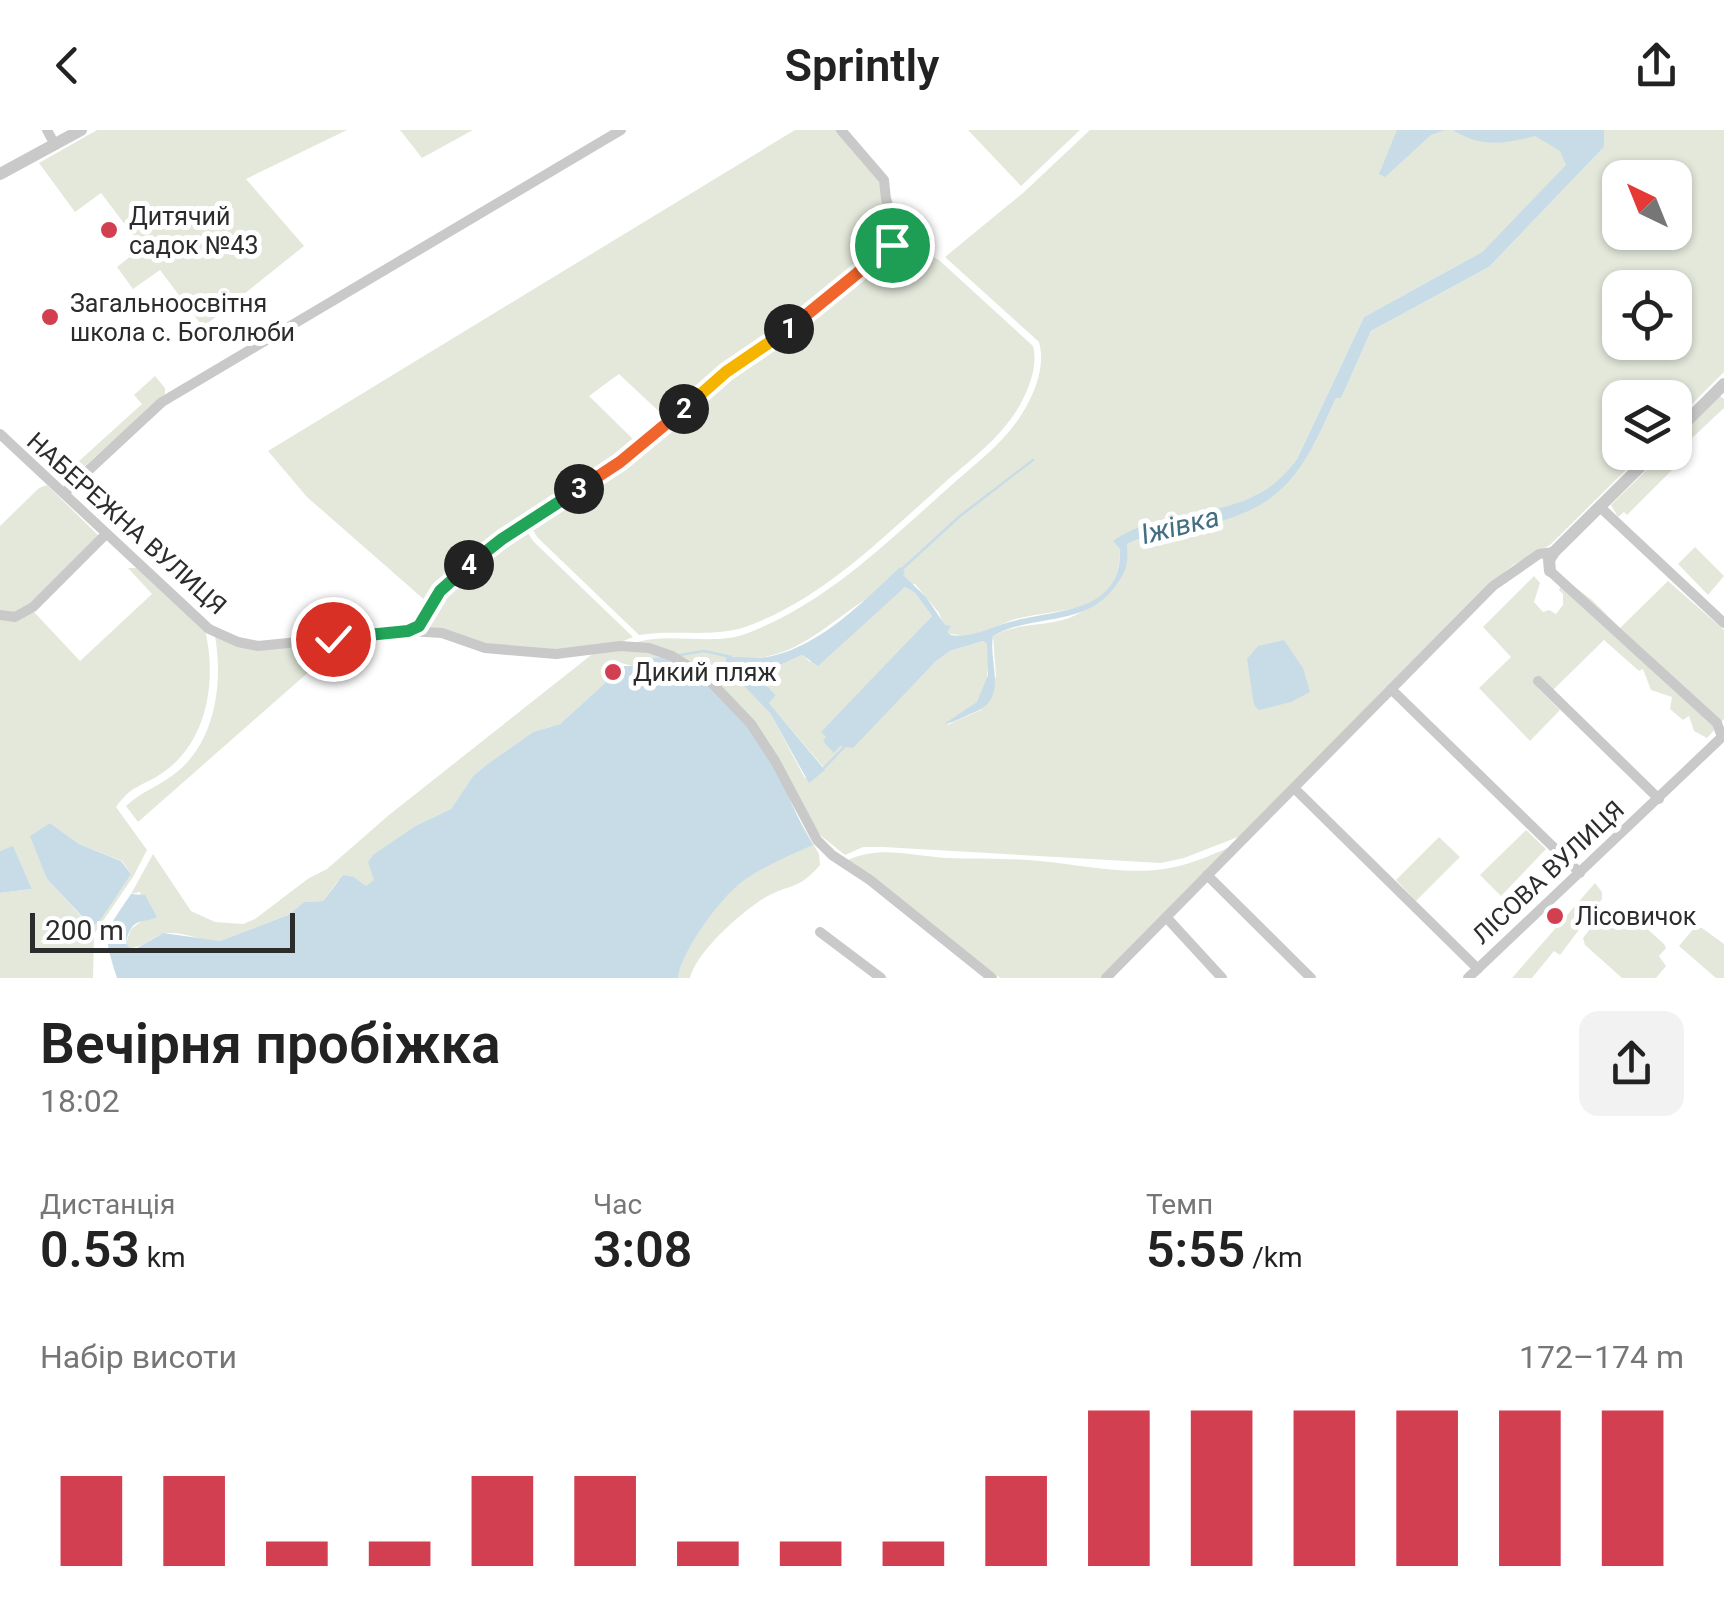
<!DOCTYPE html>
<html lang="uk">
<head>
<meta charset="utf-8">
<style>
	body { margin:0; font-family:Roboto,sans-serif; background:#f2f2f2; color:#222; height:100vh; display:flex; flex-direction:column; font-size:38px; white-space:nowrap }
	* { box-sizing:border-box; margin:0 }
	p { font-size:32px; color:#767676 }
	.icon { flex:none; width:55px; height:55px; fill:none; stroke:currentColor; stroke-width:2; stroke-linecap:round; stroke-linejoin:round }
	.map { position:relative; height:848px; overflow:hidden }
	.details { display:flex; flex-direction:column; background:#fff; flex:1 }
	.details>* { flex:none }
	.needle { width:65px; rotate:317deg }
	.controls { position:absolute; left:1602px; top:30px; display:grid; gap:20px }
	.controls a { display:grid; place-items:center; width:90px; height:90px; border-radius:20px; background:#fff; box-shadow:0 2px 8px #0004; font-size:50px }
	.scale { position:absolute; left:30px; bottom:25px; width:265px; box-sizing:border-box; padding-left:10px; border:5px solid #2c2c2c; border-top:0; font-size:28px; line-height:35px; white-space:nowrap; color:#2c2c2c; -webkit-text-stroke:8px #fff; paint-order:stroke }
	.pin { position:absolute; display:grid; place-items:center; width:85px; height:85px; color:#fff; margin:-42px; border:5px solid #fff; border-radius:50%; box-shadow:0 2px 10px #0007 }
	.km { position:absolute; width:50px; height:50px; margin:-25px; border-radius:50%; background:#222; color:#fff; font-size:28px; line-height:50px; text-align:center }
	.round { display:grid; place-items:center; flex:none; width:105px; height:105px; border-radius:20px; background:#f2f2f2 }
	.summary { display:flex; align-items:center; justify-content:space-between; height:170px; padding:0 40px }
	h1 { font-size:55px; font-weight:600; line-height:75px }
	.figures { display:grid; grid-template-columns:repeat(3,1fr); gap:15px; height:170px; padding:10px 40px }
	.figures div { display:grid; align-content:center }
	.figures b { font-size:50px; font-weight:600 }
	.figures small { font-size:28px; font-weight:400 }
	.figures p { font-size:28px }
	.chart { height:280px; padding:20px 40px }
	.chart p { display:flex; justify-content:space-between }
	.chart svg { width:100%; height:180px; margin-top:10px; stroke:#d23f51; stroke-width:6 }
	header { display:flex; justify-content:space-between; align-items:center; height:130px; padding:0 40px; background:#fff; font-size:45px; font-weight:600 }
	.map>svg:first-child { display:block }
	.green { fill:#e3e8db; fill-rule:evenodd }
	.water { fill:#c8dce7 }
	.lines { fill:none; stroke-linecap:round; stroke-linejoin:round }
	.stream { stroke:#c8dce7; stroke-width:2.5 }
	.minor { stroke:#c9c9c9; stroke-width:10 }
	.tertiary { stroke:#c9c9c9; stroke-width:12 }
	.split-1-casing { stroke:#fff; stroke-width:20 }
	.split-2-casing { stroke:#fff; stroke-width:20 }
	.split-3-casing { stroke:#fff; stroke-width:20 }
	.split-4-casing { stroke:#fff; stroke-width:20 }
	.split-5-casing { stroke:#fff; stroke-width:20 }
	.split-6-casing { stroke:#fff; stroke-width:20 }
	.split-1 { stroke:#f0652b; stroke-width:12 }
	.split-2 { stroke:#f5b400; stroke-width:12 }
	.split-3 { stroke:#f0652b; stroke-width:12 }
	.split-4 { stroke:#22a559; stroke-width:12 }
	.split-5 { stroke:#22a559; stroke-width:12 }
	.split-6 { stroke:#f5b400; stroke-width:12 }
	.poi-dot { fill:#d23f51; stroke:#fff; stroke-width:4 }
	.labels { text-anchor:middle; stroke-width:10; stroke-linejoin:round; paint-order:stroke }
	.poi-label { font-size:25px; fill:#2c2c2c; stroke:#fff; text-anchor:start }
	.street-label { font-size:25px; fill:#2c2c2c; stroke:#fff }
	.water-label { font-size:28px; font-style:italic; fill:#436f85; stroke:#fff }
</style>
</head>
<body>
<header><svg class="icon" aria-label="back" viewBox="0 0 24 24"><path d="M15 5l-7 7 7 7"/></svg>Sprintly<svg class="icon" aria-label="share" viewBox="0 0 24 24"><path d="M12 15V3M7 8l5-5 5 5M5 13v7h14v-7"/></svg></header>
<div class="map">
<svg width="1724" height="848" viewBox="0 0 1724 848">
	<rect width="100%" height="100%" fill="#fff"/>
	<path class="green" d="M97,0H347L246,49L304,116L203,197L160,140L133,159L117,137L142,117L101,63L75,82L39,33Z
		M400,0H473L422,28Z
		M795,0H836L880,51L895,106L668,290L619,244L589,266L638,314L524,391L428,473L307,367L268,321Z
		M968,0H1080L1021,56Z
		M1090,0H1573L1567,35L1482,122L1364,187L1297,329L1283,348L1256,366L1221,380L1149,394L1120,419C1120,492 1052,475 1007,492C984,501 972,509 947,503L939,483L915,454C898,459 877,462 863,471C821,499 784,538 730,526L770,583L805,648L825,639L768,572L776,565L759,548L758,536L761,533L780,535L802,525L810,532L905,457L915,463L932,486L822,603L846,617L935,532L950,521L983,511L987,514C989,534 990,562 973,576C963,584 955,584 947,595L981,580L996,546L993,506C1018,492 1044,497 1069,488C1101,475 1130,450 1127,414L1133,411C1153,404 1173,402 1194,398C1281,379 1301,345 1336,268L1341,267L1371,201L1489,137L1604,17V0H1724V242L1675,291V268H1620V322L1643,323L1550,415L1513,435L1491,453L1243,705L1184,728L1161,733L883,717H863L845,725L820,705L709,546L634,513C670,501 713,517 748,503C826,473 885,414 946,360C974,334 1007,312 1026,277C1037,257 1045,234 1039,212L945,127L1023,63ZM1620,48H1675V102H1620ZM1620,158H1675V212H1620Z
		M903,112L939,130L1033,216C1038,235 1030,256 1021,273C1003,307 970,330 942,355C882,408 822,470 745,497C713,508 673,499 639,505L537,407L530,395Z
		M155,246L165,258V264L66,353L58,350L142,274L134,265Z
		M1720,266L1724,269V278L1675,324V337L1627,385L1624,382L1618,387L1611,375L1664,323L1675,322V312Z
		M47,355L99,406L31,474L14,483L0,482V396L39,358Z
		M525,398L533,411L633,507C572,536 484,515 421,498L442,463Z
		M1695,417L1724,446L1708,465L1678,434Z
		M128,438H137L205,500C217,549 208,610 165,641C144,657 134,652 116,677L147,720L133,747L94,804L93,848H0V763L32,759L13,717L0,721V489L34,482L80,531L152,464ZM50,693L79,714L122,731L131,744L91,797L47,749Z
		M1534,446L1540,453L1534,472L1543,482L1549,480L1556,484L1563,475V464L1559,460L1564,449L1592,470L1620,498L1668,451L1724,500V589L1707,608L1694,601L1689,586L1683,590L1670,579L1672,567L1651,560L1643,539L1639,541L1604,510L1552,561L1538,558L1560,580L1530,611L1479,558L1511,527L1483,497Z
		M215,506L237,516L344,511L138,692L126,676C142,661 160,656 177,642C216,610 223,552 215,506Z
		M608,519L648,521L670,528H647L632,536L614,531L609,536L610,549L560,594L533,602L486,635L473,646L451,679L417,695L370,755L366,757L354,747L337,752L323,771L304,772L288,785L220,811C202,812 186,802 169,803C154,803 145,818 130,818L126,813L131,799L147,787L140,762L131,764L153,724L191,781L215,792L243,794L255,789L309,748L327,739L389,685L595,522Z
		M789,672L819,724L820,735C799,760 789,754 766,767C742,781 696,822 690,848H678C682,820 719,768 742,751C763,736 789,725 812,715L800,708Z
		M1526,700L1546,719L1501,766L1480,745Z
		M1439,707L1460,727L1416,771L1396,750Z
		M1230,717L1101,848H1000L848,730C880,715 913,726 947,728C978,729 1009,728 1040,731C1081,735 1124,745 1164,739C1187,736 1209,726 1230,717Z
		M1595,753L1602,762V769L1560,825L1554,821L1532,848H1512Z
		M1606,778H1613L1630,791L1634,787L1664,814L1666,818L1659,826L1666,836L1656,848H1622L1585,815L1583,808Z
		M1694,798H1702L1724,814V848H1716L1679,816Z"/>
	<path class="water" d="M1397,0H1445L1431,5L1385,47L1379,44Z
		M1453,0H1604V17L1489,137L1371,201L1341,268H1336C1300,347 1284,378 1195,398C1172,403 1149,403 1127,414C1129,433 1126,443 1114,458C1083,498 1034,483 993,506C988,534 1010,569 973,583C963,587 953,593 944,594L977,572L988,545L987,514L983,511L950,521L935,532L853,618L840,616L834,623L823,611L826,607L821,602L932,486L915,463L905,457L818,536L802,525L780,535H758L759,548L776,565L769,573L825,640L809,653L770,583L726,537V527C741,526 756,530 772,526C821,515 864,471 900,437L905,442L903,445L926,467L945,495L951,496L947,502L951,505C973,508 990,497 1010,492C1055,479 1122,485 1120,419L1113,411C1173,369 1247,399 1297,329L1364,187L1482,122L1566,35L1560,21L1535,6C1504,14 1481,18 1453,0Z
		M1284,510L1303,538L1310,562L1291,572L1259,580L1254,575L1247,529L1258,516Z
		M647,528C654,528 664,527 670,528C703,538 756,602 772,632C787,659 796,688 813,715C790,725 764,736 743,751C720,768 682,820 678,848H117C102,801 104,804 131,764L145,765L157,787C143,794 131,786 126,813L130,818H137L163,803L220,811L288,785L304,772L323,771L343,745L354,747L366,756L374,750L368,732L373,725L417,695L451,679L473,646L486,635L533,602L560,594L624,536H633Z
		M50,693L79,714L121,731L131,744L101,789L92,797L47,749L30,706Z
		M13,716L32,759L0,763V721Z"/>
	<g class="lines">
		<path class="stream" d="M900,441L960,386L1033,330
			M680,525L704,521L731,527
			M824,638L846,615"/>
		<path class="minor" d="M47,0L55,15
			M0,304L209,499L238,512L258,516L408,501L442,503L485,518L556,524L620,516L649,518L672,526L707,548L751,594L775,631L817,710L832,725L870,750L992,848
			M64,363L162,272L621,0
			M1600,377L1724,493
			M0,485L15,487L33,477L105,405
			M408,501L419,496L439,461L502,409L620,332L726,242L783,203L892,115L898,103L886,69L884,50L841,0
			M1538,551L1659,669
			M1391,559L1580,743
			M1294,658L1478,839
			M1207,745L1311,848
			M1166,787L1222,848
			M820,802L881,848
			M1106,848L1493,456L1539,424L1554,422
			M1468,848L1722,607L1717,593L1550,441"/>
		<path class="tertiary" d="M0,44L81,0
			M1675,303L1724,254
			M1550,441L1549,430L1554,422L1655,322"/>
	</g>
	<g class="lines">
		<defs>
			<path id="split-1" d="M789,199L892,115"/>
			<path id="split-2" d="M684,279L726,242L789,199"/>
			<path id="split-3" d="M579,359L620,332L684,279"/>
			<path id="split-4" d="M469,435L502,409L579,359"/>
			<path id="split-5" d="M368,505L408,501L419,496L440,461L469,435"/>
			<path id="split-6" d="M333,509L368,505"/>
		</defs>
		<use href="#split-1" class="split-1-casing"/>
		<use href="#split-2" class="split-2-casing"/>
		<use href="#split-3" class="split-3-casing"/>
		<use href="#split-4" class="split-4-casing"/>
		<use href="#split-5" class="split-5-casing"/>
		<use href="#split-6" class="split-6-casing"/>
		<use href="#split-1" class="split-1"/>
		<use href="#split-2" class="split-2"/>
		<use href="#split-3" class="split-3"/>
		<use href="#split-4" class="split-4"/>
		<use href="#split-5" class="split-5"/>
		<use href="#split-6" class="split-6"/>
	</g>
	<g class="poi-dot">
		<circle cx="109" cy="100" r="10"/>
		<circle cx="50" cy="187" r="10"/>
		<circle cx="613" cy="542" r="10"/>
		<circle cx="1555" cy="786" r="10"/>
	</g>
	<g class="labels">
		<g class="poi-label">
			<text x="129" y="95">Дитячий<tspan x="129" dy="29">садок №43</tspan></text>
			<text x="70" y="182">Загальноосвітня<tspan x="70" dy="29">школа с. Боголюби</tspan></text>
			<text x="633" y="551">Дикий пляж</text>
			<text x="1575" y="795">Лісовичок</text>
		</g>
		<g class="street-label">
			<text transform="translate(127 393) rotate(42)" y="9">НАБЕРЕЖНА ВУЛИЦЯ</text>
			<text transform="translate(1548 742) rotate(-43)" y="9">ЛІСОВА ВУЛИЦЯ</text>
		</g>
		<g class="water-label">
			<text transform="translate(1180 395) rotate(-14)" y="10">Іжівка</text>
		</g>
	</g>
</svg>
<div class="controls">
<a><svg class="needle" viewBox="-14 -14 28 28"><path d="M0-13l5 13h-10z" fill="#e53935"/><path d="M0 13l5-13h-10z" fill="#767676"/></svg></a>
<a><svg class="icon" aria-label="locate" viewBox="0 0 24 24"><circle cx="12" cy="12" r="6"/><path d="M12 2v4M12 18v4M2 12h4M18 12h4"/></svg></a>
<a><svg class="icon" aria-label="layers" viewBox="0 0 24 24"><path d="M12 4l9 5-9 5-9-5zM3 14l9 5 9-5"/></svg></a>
</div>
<div class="scale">200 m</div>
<div class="pin" style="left:892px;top:115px;background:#1e9e55"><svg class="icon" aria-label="arrive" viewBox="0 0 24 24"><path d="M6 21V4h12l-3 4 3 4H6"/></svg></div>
<div class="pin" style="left:333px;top:509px;background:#d93025"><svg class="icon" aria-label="check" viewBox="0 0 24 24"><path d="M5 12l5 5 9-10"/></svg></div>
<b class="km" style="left:789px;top:199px">1</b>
<b class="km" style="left:684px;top:279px">2</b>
<b class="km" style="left:579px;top:359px">3</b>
<b class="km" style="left:469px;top:435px">4</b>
</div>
<section class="details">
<div class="summary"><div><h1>Вечірня пробіжка</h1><p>18:02</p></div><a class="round"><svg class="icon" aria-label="share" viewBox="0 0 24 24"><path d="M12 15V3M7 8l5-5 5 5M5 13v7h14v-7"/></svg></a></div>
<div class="figures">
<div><p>Дистанція</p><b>0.53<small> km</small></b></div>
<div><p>Час</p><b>3:08</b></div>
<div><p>Темп</p><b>5:55<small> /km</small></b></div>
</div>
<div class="chart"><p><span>Набір висоти</span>172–174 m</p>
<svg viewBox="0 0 160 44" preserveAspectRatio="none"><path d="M5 44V22M15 44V22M25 44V38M35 44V38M45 44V22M55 44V22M65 44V38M75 44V38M85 44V38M95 44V22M105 44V6M115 44V6M125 44V6M135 44V6M145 44V6M155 44V6"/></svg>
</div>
</section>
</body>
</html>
